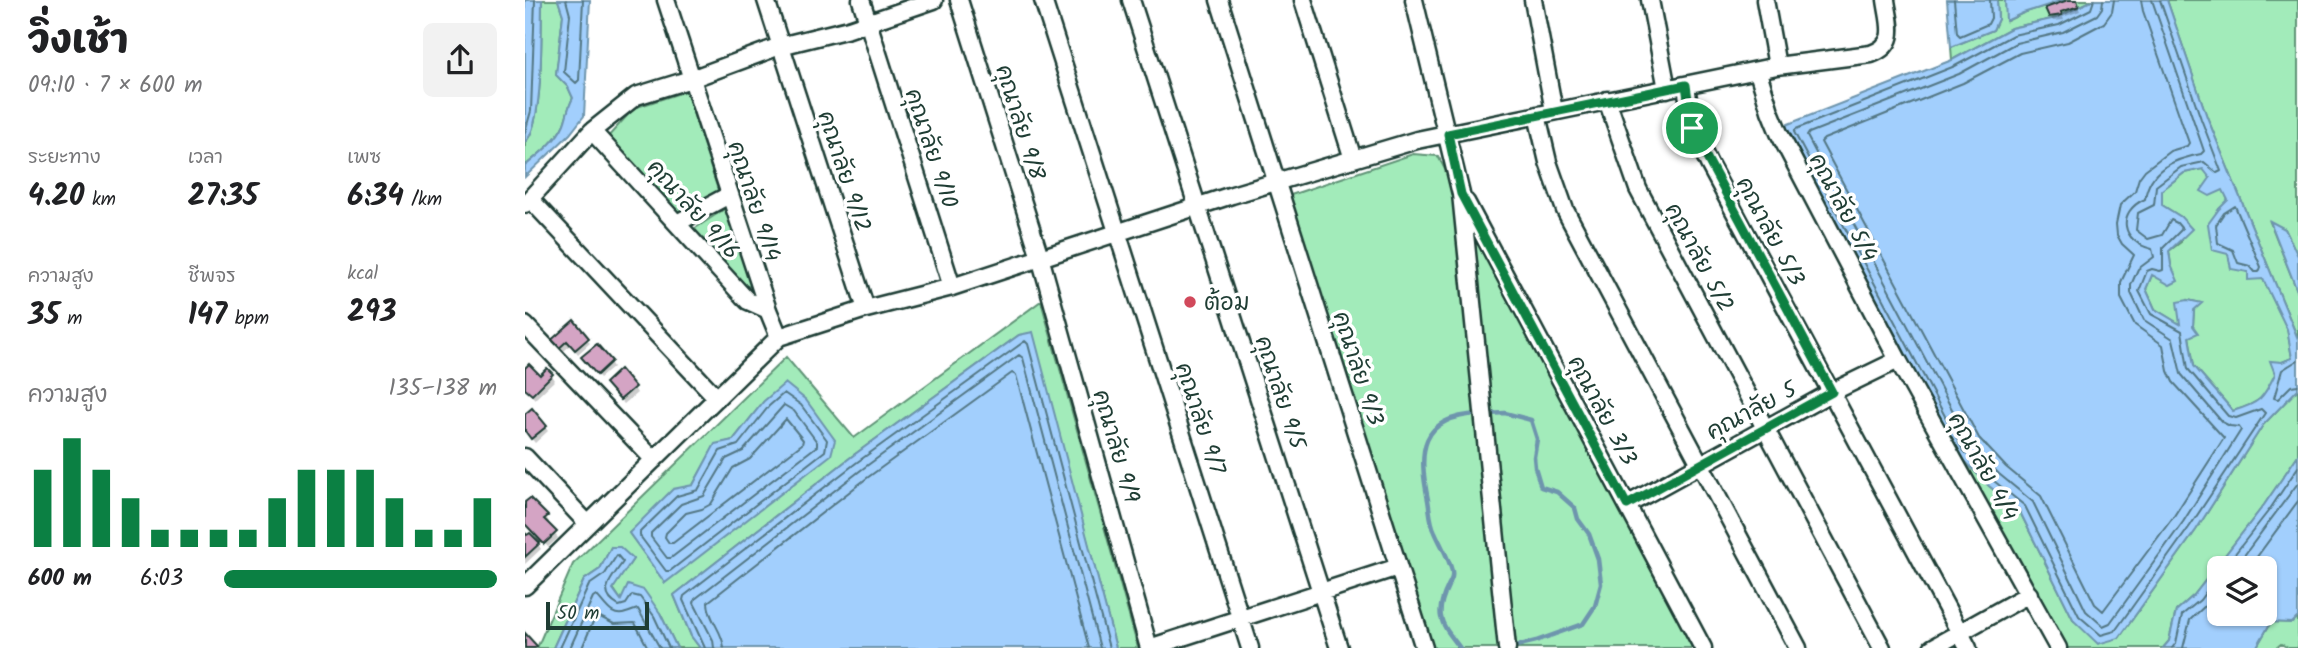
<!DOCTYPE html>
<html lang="th">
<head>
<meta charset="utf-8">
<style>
	body { margin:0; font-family:Kalam,"Playpen Sans Thai",sans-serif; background:#f2f2f2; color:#202124; height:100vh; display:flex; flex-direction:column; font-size:26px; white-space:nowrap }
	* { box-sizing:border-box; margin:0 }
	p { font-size:23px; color:#757577 }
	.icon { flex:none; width:38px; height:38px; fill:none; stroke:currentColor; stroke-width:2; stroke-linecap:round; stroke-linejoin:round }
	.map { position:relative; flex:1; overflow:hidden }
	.side { display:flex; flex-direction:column; background:#fff; width:525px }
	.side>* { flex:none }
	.fabs { position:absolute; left:1682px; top:556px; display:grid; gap:14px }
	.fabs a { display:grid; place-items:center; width:70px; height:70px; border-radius:10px; background:#fff; box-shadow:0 2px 5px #0004; font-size:35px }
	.scale { position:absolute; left:21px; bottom:18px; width:103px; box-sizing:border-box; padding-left:7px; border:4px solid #1f3d34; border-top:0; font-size:19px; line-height:24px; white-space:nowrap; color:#1f3d34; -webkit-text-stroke:5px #fff; paint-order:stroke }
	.pin { position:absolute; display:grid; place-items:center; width:60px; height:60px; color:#fff; margin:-30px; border:4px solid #fff; border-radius:50%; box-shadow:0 2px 7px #0007 }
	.round { display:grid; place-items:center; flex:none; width:74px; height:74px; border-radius:10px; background:#f2f2f2 }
	.headline { display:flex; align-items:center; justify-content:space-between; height:119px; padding:0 28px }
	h1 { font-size:38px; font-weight:800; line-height:52px }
	.metrics { display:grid; grid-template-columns:repeat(3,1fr); gap:10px; height:119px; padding:7px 28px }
	.metrics div { display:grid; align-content:center }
	.metrics b { font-size:30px; font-weight:800 }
	.metrics small { font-size:19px; font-weight:400 }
	.metrics p { font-size:19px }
	.chart { height:196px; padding:14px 28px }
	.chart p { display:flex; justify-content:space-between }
	.chart svg { width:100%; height:126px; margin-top:7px; stroke:#0b8043; stroke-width:6 }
	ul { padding:0 28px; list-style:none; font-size:23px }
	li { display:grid; grid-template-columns:112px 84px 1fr; align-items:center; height:52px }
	li i { height:18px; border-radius:9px; background:#0b8043 }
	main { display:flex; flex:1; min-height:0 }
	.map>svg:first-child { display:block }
	.green { fill:#a2ebba; stroke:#609477; stroke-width:2; fill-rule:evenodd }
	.water { fill:#a2cffd; stroke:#6e95ad; stroke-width:2; fill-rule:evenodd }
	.shadow { fill:#0003 }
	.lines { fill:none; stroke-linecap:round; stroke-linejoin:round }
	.shore { stroke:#537784; stroke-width:2 }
	.stream { stroke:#6e95ad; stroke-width:4.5 }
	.building { fill:#d4a4c4; stroke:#1f3d34; stroke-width:2 }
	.minor-casing { stroke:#1f3d34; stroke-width:21 }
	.minor { stroke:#fff; stroke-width:16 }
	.route-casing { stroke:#fff; stroke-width:14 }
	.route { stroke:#0b8043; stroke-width:9 }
	.poi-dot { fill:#d1495b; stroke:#fff; stroke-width:2.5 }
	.labels { text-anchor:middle; stroke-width:7; stroke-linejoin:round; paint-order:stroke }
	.street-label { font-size:23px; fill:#1f3d34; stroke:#fff }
	.poi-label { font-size:23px; fill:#1f3d34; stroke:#fff; text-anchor:start }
</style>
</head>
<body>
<main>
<section class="side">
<div class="headline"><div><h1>วิ่งเช้า</h1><p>09:10 · 7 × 600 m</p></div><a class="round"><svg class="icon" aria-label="share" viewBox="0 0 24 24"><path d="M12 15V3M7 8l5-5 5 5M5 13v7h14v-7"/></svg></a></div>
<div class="metrics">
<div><p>ระยะทาง</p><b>4.20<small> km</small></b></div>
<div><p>เวลา</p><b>27:35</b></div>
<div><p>เพซ</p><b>6:34<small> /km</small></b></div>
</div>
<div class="metrics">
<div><p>ความสูง</p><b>35<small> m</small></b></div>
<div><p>ชีพจร</p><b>147<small> bpm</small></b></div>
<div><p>kcal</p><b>293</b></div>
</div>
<div class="chart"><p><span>ความสูง</span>135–138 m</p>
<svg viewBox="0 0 160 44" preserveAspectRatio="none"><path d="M5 44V17M15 44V6M25 44V17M35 44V27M45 44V38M55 44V38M65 44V38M75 44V38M85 44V27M95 44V17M105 44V17M115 44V17M125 44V27M135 44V38M145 44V38M155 44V27"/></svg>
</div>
<ul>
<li><b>600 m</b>6:03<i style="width:100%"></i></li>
</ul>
</section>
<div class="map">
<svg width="1773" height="648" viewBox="0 0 1773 648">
	<rect width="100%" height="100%" fill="#fff"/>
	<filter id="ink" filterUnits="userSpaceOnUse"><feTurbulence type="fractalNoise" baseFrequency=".0143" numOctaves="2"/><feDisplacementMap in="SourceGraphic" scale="14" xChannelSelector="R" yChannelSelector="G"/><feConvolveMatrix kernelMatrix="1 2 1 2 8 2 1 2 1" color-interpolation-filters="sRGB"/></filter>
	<g filter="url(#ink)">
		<path class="green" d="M17,0H33L38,15L31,75L43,87L48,98C43,107 42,116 39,124C31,142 14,154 0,166V142C19,126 16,28 17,0Z
			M1472,0H1480L1482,21L1498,13L1539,0H1568L1531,18L1486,28L1427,60L1426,47L1468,30L1473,19Z
			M1642,0H1773V256L1760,229L1745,222L1773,293V339L1682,117Z
			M161,91L194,193L154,216L81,139L109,108Z
			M888,154L913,156L1169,648H905L760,197Z
			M1678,169L1699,189L1703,201L1694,209C1702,246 1699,262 1738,279L1762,328L1767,358L1757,362C1741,393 1744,400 1708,411L1669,366L1664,336L1668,326L1669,310L1676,303L1663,300L1656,325L1630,309L1621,289L1627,275L1646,265L1644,251L1656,242V217L1637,205V190L1659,173Z
			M201,208L229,287L216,285L166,231Z
			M516,301L613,648H591L507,333L494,335L326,457L149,595L166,636L175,648H152L135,613L96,600L88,588L108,559L86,547L75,569L59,580L28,648H12L48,564L261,357L329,438ZM239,401L140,582L104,533L168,485L190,445L208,440Z
			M1773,389V455L1739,505L1669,595L1651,611L1644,641L1638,648H1536L1433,454L1464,486L1494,510L1549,621L1594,638L1671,530L1738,425Z
			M1773,617V648H1763L1756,644L1751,648H1731L1746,622L1767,623Z"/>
		<path class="water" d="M0,0H17C16,28 19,127 0,142Z
			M33,0H65L59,116L45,134L0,177V166C14,154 31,142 39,124C42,116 43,107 48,98L43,87L31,75L38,15Z
			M1422,0H1472L1473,19L1468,30L1426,47Z
			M1480,0H1539L1498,13L1481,21Z
			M1568,0H1642L1682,117L1773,339V389L1738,425L1671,530L1594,638L1573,644L1549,621L1494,510L1464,486L1433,454L1258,126L1427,60L1486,28L1531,18ZM1678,169L1685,178L1676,191L1685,196L1698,190L1703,200L1694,209L1683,224L1687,250L1703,254L1706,269L1723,272V280L1738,279L1762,329L1767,358L1757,362L1745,361L1750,374C1738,399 1735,403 1708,411L1669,366L1664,337L1673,333L1668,326L1669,310L1677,303L1663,300L1652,302L1655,324L1630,309L1621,289L1627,275L1645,285L1653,281L1646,265L1644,251L1667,229L1656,217L1637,205V190L1659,173Z
			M1745,221L1760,229L1773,256V293Z
			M508,332L591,648H175L166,636L149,595L326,457L494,335Z
			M260,383L281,400L310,440L306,455L140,583L104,533L148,489L168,485L190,444L208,440L239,401Z
			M1773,455V617L1767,623L1746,622L1731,648H1638L1644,641L1651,611L1669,595L1739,505ZM1694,569H1740V614H1694Z
			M86,547H95L108,559L88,589L96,600L103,585L119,590L135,613L152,648H28L59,580L75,569Z"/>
		<path class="shadow" d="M1548,0H1551L1555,11L1538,17L1539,20L1528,21L1525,16Z
			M49,323L65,343L53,354L46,345L34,355L28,348Z
			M61,362H85L88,367L75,378Z
			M0,370L15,377L27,375L30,380L10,399L0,389Z
			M85,388H109L112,393L99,404Z
			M0,416L20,427L23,431L10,443L0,431Z
			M0,505L21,517L24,522L22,524L33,538L23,547L0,523Z
			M0,535L13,544L16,549L0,564Z"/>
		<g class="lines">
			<path class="shore" d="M41,0L45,15L39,72L51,83L54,80L58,0
				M1429,0L1432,33L1435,36L1463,24L1466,18L1465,0
				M1569,0L1566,9L1534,25L1488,35L1430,66L1271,129L1269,132L1438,450L1469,481L1500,506L1554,616L1576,635L1590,631L1665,526L1740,413L1736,409L1711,418L1703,416L1663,369L1657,331L1626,314L1614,291L1622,271L1627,269L1635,271L1638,270V248L1657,229L1652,223L1646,220L1637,235L1623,239L1611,230L1613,213L1629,205L1631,186L1656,167L1679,162L1692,173L1696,171L1676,119L1635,0
				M1578,0L1577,8L1572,15L1538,32L1491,43L1434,74L1284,133L1282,136L1446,445L1474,474L1508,502L1561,611L1578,626L1585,623L1658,522L1716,430L1714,427L1705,426L1697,422L1656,374L1648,339L1619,320L1606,293V285L1613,269L1629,257L1627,249C1596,242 1591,212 1620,199C1624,169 1649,159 1676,154L1679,151L1627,0
				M1589,0L1587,12L1579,23L1543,42L1495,53L1438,83L1299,139L1296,142L1454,438L1481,467L1516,496L1570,604L1578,611L1649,516L1699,438L1648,382L1643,371L1638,345L1610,325L1596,298V282L1609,255L1597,244L1592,235L1591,224L1595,205L1610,191L1614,178L1620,170L1645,151L1662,146L1664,143L1618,11L1616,0
				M0,132L6,111L10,0
				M1710,206L1736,267L1734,272H1730L1725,266L1713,263L1708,250L1693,243L1691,225L1699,213Z
				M1773,360L1757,370L1749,398L1753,399L1766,386L1773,385
				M259,393L276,405L302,440L300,451L145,571H141L115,536V532L152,496L173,490L195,451L213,445L244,406Z
				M259,405L269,411L292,442V446L146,558H142L126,537V533L156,504L179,496L201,459L218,451Z
				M261,419L278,440L277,444L148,543H144L140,537L141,533L161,513L177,509L186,504L208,468L225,459Z
				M1698,569L1745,509L1773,467
				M1709,569L1773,483
				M1723,569L1773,501
				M35,648L64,585L80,574L92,555L98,562C88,577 70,593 94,606L101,604L107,595L115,597L129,616L144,648
				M45,648L68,597L71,595C80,603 86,619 101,613C105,612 109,610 113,609L135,648
				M57,648L70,617L73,616L89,624L110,623L123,648
				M180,648L158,600L159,596L331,463L500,341L503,344L584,648
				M189,648L188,640L169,603L170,599L336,470L494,355L498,358L575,648
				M199,648C198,631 183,619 183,602L342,478L487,373L491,375L564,648
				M1647,648L1651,643L1657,615L1675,600L1694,574
				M1658,648L1665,620L1681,605L1694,589"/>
			<path class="stream" d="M963,414L980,413L1006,420L1012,439L1009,457L1010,467L1016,487L1032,492L1050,508L1053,519L1064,534L1073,559L1076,584L1070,606L1058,624L1011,641L987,647
				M935,648C917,624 908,617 923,586C926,580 928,578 927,571C923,556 916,546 910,532C905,523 905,511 903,500C893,451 894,417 954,414"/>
		</g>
		<path class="building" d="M1543,0H1552L1554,6L1536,12L1537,15L1524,17L1520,8Z
			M49,320L64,338L50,350L42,341L31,351L23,343Z
			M72,344L87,361L72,375L56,357Z
			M4,364L15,375L22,368L28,374L7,395L0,389V368Z
			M95,369L110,387L95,400L80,383Z
			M7,408L22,426L6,439L0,431V414Z
			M5,498L23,516L19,519L32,532L19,544L0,524V502Z
			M0,533L2,535L5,533L15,543L0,557Z
			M0,633L12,646L10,648H0Z"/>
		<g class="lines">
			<defs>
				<path id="minor" d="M141,0L243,310L254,337
					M241,0L341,309
					M336,0L427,287
					M434,0L515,257L624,648
					M518,0L725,648
					M606,0L814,648
					M694,0L899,648
					M778,0L828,159
					M889,0L936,194L982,648
					M1008,0L1029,111
					M1125,0L1142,89
					M1240,0L1252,66
					M1233,72L1245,111L1254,133L1373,360L1533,648
					M1161,85L1167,128L1184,164L1443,648
					M1082,100L1113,189L1357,648
					M1012,115L1023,162L1040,210L1273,648
					M67,131L218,296L223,301L243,310
					M5,199L192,398
					M941,202L1178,648
					M0,204L67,131L111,96L166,79L255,46L324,29L409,0
					M152,223L204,195
					M0,325L129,460
					M0,457L63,524
					M1102,505L1307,392L1373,360
					M0,586L254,337L341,309L427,287L707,195L892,140L1252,66L1346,54C1374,44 1364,23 1361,0
					M624,648L873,567
					M1407,648L1504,594"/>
			</defs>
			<use href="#minor" class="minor-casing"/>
			<use href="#minor" class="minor"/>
		</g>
	</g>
	<g class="lines" filter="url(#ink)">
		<defs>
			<path id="route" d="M1161,85L1167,128L1176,147L1307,392L1102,505L936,194L923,134Z"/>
		</defs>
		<use href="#route" class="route-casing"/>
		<use href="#route" class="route"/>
	</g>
	<circle class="poi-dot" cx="665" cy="302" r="7"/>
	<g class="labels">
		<g class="street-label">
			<text transform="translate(496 122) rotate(73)" y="8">คุณาลัย 9/8</text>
			<text transform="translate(407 148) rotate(72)" y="8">คุณาลัย 9/10</text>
			<text transform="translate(320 171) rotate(72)" y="8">คุณาลัย 9/12</text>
			<text transform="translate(230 201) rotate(72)" y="8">คุณาลัย 9/14</text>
			<text transform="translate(1319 207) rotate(62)" y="8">คุณาลัย 5/4</text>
			<text transform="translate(169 209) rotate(48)" y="8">คุณาลัย 9/16</text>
			<text transform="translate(1246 231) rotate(62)" y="8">คุณาลัย 5/3</text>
			<text transform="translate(1175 257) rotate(62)" y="8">คุณาลัย 5/2</text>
			<text transform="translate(834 368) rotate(72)" y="8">คุณาลัย 9/3</text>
			<text transform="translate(756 392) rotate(72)" y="8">คุณาลัย 9/5</text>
			<text transform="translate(1078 410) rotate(62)" y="8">คุณาลัย 3/3</text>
			<text transform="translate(1226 410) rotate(-28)" y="8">คุณาลัย 5</text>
			<text transform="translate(676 418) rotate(72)" y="8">คุณาลัย 9/7</text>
			<text transform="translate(592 446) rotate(74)" y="8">คุณาลัย 9/9</text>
			<text transform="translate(1459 466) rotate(61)" y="8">คุณาลัย 4/4</text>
		</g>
		<g class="poi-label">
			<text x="679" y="310">ต้อม</text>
		</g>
	</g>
</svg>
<div class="fabs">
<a><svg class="icon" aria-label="layers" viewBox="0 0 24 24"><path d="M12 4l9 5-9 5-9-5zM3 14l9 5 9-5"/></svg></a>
</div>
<div class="scale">50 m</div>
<div class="pin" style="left:1167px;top:128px;background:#1e9e55"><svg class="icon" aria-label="arrive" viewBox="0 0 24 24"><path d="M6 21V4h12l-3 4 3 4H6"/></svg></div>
</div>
</main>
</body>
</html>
